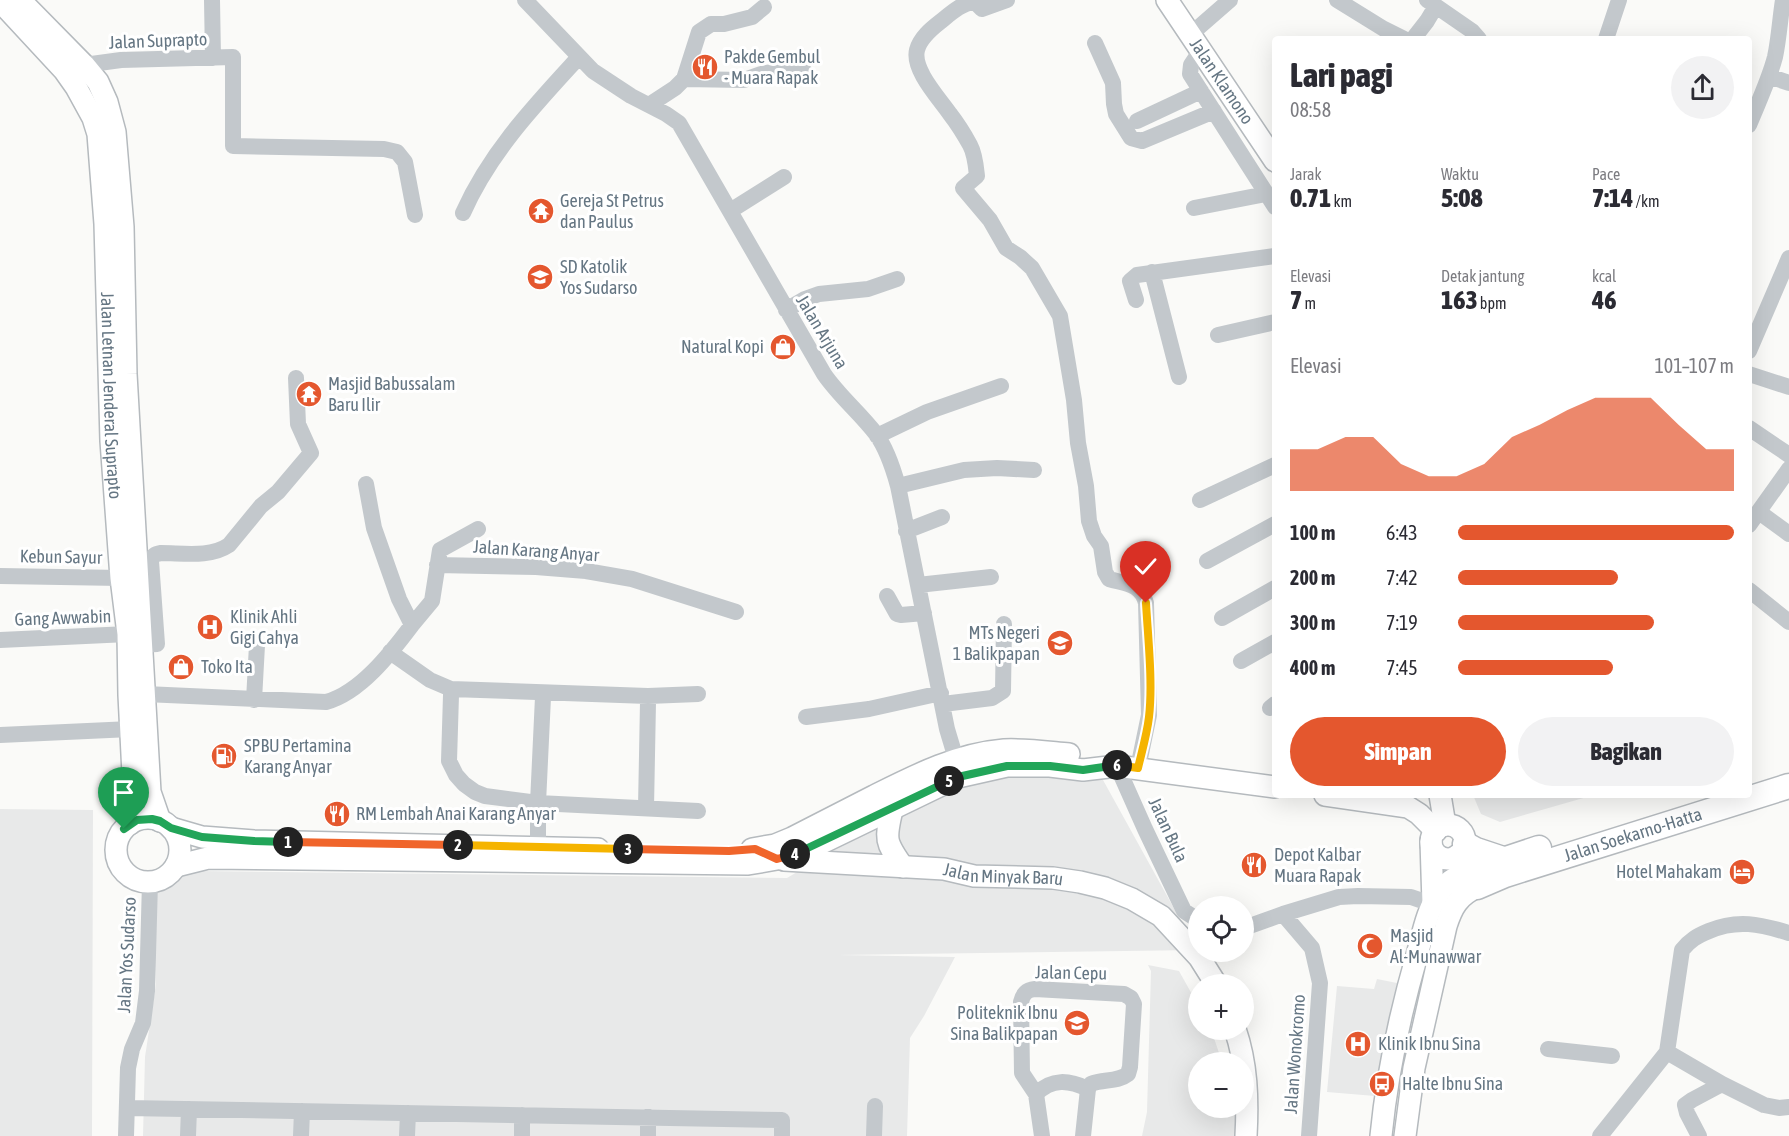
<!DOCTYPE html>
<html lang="id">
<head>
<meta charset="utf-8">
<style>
	body { margin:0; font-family:"Asap Condensed",sans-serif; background:#f2f2f3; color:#2b2b33; height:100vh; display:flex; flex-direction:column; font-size:22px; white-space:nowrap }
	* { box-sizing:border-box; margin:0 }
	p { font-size:20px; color:#7c7c81 }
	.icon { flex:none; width:33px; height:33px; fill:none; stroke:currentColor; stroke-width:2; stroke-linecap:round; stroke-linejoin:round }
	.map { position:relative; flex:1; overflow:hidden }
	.drawer { position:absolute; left:1272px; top:36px; width:480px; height:762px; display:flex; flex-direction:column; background:#fff; border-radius:6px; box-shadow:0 6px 24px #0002 }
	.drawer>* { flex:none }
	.buttons { position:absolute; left:1188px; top:896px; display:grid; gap:12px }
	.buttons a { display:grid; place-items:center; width:66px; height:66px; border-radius:50%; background:#fff; box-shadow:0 6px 24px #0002; font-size:30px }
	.pin { position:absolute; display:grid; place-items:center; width:51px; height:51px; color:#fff; margin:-62px -26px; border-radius:50% 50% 50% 0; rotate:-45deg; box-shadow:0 0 6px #0007 }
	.pin .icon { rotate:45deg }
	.km { position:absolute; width:30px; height:30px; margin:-15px; border-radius:50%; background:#222; color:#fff; font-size:16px; line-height:30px; text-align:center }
	.round { display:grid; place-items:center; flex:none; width:63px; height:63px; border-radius:32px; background:#f2f2f3 }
	.overview { display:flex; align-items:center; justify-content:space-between; height:102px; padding:0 18px }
	h1 { font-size:33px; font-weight:800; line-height:45px }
	.stats { display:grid; grid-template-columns:repeat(3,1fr); gap:9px; height:102px; padding:6px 18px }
	.stats div { display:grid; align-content:center }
	.stats b { font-size:26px; font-weight:800 }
	.stats small { font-size:16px; font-weight:400 }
	.stats p { font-size:16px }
	.chart { height:168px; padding:12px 18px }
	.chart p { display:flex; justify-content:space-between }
	.chart svg { width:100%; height:108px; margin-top:6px; fill:#e4572e; opacity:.7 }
	.action { display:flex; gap:12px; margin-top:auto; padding:12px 18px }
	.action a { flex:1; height:69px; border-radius:36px; background:#e4572e; color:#fff; font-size:24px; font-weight:800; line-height:69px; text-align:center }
	.action a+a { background:#f2f2f3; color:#2b2b33 }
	ul { padding:0 18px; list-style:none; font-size:20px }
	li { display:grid; grid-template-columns:96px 72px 1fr; align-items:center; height:45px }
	li i { height:15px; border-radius:8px; background:#e4572e }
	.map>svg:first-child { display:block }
	.built { fill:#e8e9e9 }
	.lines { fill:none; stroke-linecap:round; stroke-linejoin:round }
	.major-casing { stroke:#b5babe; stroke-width:24 }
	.highway-casing { stroke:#b4b9bd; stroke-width:27 }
	.minor { stroke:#c3c8cc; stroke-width:16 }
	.major { stroke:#fff; stroke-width:21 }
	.highway { stroke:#fff; stroke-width:24 }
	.split-1-casing { stroke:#fff; stroke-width:12 }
	.split-2-casing { stroke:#fff; stroke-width:12 }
	.split-3-casing { stroke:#fff; stroke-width:12 }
	.split-4-casing { stroke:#fff; stroke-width:12 }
	.split-5-casing { stroke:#fff; stroke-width:12 }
	.split-6-casing { stroke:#fff; stroke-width:12 }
	.split-7-casing { stroke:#fff; stroke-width:12 }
	.split-1 { stroke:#22a559; stroke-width:8 }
	.split-2 { stroke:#f0652b; stroke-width:8 }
	.split-3 { stroke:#f5b400; stroke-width:8 }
	.split-4 { stroke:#f0652b; stroke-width:8 }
	.split-5 { stroke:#22a559; stroke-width:8 }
	.split-6 { stroke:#22a559; stroke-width:8 }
	.split-7 { stroke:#f5b400; stroke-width:8 }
	.labels { text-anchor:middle; stroke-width:6; stroke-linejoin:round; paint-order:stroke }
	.street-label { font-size:18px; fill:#657683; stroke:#fff }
	.poi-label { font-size:18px; fill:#657683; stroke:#fff; text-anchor:start }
</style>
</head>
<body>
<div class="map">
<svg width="1789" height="1136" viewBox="0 0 1789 1136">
	<rect width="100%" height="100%" fill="#fafaf8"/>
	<path class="built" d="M1005,775L1103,780L1197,950L838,955L955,957L924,1016L910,1038L907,1136H143L145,1057L156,984L153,893L171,877L201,871L787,878L888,818L958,789Z
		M1473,795H1594L1500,822L1481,814Z
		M0,809L93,810L92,1136H0Z
		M1148,965L1179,971L1198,1005V1029H1211L1222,1062H1198V1107H1238L1241,1136H1142L1147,1112L1151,971Z
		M1377,979L1397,983L1375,1096L1327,1092L1337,986L1374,989Z"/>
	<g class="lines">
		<defs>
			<g id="major">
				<path d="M20,0L84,65L98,82L107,102L115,132L123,227L126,374L150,792L160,821"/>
				<path id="s1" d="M1167,0L1275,161"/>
				<path id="s2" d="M0,1L64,70L76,87L93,118L98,134L105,224L111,441L121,578L128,634L129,695L134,794L130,824"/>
				<path d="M1325,795L1408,807L1419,814L1436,831"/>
				<path d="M1440,795L1445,825"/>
				<path d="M892,810C885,839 885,842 903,867"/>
				<circle cx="148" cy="850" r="32"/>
				<circle cx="1448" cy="842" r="17"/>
				<path d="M171,828L202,837L254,841L598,849"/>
				<path d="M1431,841L1433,904"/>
				<path d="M752,849L775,845L792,838C819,824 847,810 874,796C916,775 957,754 1004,750C1026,749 1047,752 1069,754"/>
				<path id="s3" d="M784,860L944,869L974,876L1053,878L1080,882L1105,888L1132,899L1161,916L1199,957L1216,984"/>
				<path d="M176,866L208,858L748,864L777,859L801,853L958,777L1007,766H1050L1083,770L1117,766L1275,787"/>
				<path d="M1235,1029C1247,1064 1248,1099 1246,1136"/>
				<path d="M1381,1136C1387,1074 1400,1014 1417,955C1423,933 1427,909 1441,890C1448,881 1457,876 1467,872"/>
				<path d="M1405,1136L1414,1068L1446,926C1452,907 1458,896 1477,887"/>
			</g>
			<g id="highway">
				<path d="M1465,844L1476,850L1503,859"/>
				<path id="s4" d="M1458,857L1477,887L1505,875L1789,786"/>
				<path d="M1467,872L1539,848"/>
			</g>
		</defs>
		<use href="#major" class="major-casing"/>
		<use href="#highway" class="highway-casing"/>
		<path class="minor" d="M212,0L213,58
			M525,0L593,71L631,96L666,114L679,123L824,374C839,396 860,413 876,434C887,449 893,468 898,486L947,729L956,759
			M1007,0L982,9L975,2C961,3 950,14 940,22C931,29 920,38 917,50C912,70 940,99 950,114C957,123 964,134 970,145C975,154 976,166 977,176L963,188L990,220L1006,248L1020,257L1032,268L1060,316L1074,400L1078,443L1086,486L1089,521L1094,536L1101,546L1105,572L1109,579C1125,584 1141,583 1146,603L1149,715L1138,768
			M1337,0L1384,29L1404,39
			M1427,0L1472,31L1479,39
			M1191,34L1230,0
			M1413,39L1427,21L1436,6
			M1606,39L1619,0
			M1095,43L1113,83L1114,104L1116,114L1131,138L1142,141L1214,111
			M1201,50L1191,65L1190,74L1275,207
			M84,65L121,60L233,57V146L384,149L397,152L405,162L415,215
			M1769,76L1789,83
			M684,79L744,80L761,74L786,69L805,72
			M649,105L675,88L684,79L699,32L711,24H724L752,17L764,7
			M1137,121L1201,91
			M1749,125C1758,103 1769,80 1775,57C1779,38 1780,19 1783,0
			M1194,208L1266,194
			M730,211L784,177
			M463,213C490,152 535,105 579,57
			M1152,272L1179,377
			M1136,300L1130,281L1137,275L1275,256
			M786,310L805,299L819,294L868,289L897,279
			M1218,335L1275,322
			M1749,351L1789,258
			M1749,374L1789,387
			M1749,428L1789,455
			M877,436L927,412L1001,386
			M898,486L964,470L997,468L1034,470
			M1200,500L1275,465
			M1759,512L1789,534
			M1749,525L1789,469
			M906,531L942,517
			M1207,561L1275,524
			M437,565L536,567L586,571L632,579L736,612
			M0,576L121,578
			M918,585L991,577
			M1749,590L1789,622
			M887,596L897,614L901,615L924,613
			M1222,618L1275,588
			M412,625L432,601L440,550L478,529
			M0,640L128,634
			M142,645L157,644L151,561C153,555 155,554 161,553C183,553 210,558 229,545L261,506L278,492L311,453L298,424L296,378
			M390,652L430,680L451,689L648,696L698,694
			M1241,661L1275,642
			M145,694L326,702C360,693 391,653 412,625L399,599L374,528L366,484
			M451,695L449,761L456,775L464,784L475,792L485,796L538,803L698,811
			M254,700L257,645
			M943,704L992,698L1003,691L1004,624
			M1270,708L1275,704
			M806,717L869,709L941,693
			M0,735L131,729
			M1117,766L1145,829L1184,911L1198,920
			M646,808L648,702
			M538,858V803L543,697
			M1283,914L1312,948L1320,983L1309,1136
			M1244,928L1283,914L1339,897L1358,896L1411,897L1443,908
			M1548,1049L1612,1056
			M1667,1052L1722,1084L1764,1105L1779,1108L1789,1107
			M1036,1094C1052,1078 1069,1080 1088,1089
			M127,1108L782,1120V1136
			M126,1136L128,1068L132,1049L143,1023L147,991L150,882
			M188,1136L189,1109
			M301,1136L302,1111
			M407,1136L408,1113
			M522,1136V1115
			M648,1136V1117
			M874,1136L875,1106
			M1042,1136L1036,1094L1022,1073L1021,1002C1023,994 1026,990 1035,989L1124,994L1131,998L1134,1004L1130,1067L1128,1074C1118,1082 1103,1079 1091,1084L1088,1089L1083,1136
			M1600,1136L1667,1052L1682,950C1690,940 1697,936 1709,931C1737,919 1760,924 1789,933
			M1699,1136L1687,1113L1685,1105L1692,1100L1722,1084"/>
		<use href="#major" class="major"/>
		<use href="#highway" class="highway"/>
	</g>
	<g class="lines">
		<defs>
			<path id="split-1" d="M124,829L137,820L152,819L160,821L171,828L202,837L254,841L288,842"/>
			<path id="split-2" d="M288,842L458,845"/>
			<path id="split-3" d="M458,845L628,849"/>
			<path id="split-4" d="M628,849L729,851L755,849L777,859L795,854"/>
			<path id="split-5" d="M795,854L949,781"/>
			<path id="split-6" d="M949,781L958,777L1007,766H1050L1083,770L1117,765"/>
			<path id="split-7" d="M1117,765L1138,768C1142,751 1147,734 1149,717C1153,683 1148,638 1146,603"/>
		</defs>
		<use href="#split-1" class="split-1-casing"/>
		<use href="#split-2" class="split-2-casing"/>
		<use href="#split-3" class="split-3-casing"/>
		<use href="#split-4" class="split-4-casing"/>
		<use href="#split-5" class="split-5-casing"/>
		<use href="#split-6" class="split-6-casing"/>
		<use href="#split-7" class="split-7-casing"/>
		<use href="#split-1" class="split-1"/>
		<use href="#split-2" class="split-2"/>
		<use href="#split-3" class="split-3"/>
		<use href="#split-4" class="split-4"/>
		<use href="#split-5" class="split-5"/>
		<use href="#split-6" class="split-6"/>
		<use href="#split-7" class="split-7"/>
	</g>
	<defs>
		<symbol id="restaurant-disc" viewBox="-11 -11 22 22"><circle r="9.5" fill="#e4572e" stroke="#fff"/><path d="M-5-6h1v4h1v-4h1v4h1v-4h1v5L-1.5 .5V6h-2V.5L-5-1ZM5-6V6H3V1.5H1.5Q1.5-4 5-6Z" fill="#fff"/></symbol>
		<symbol id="temple-disc" viewBox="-11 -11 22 22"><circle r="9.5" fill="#e4572e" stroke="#fff"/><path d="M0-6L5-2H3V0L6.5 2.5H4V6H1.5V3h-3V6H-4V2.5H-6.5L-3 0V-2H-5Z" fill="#fff"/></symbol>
		<symbol id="school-disc" viewBox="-11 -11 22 22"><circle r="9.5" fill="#e4572e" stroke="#fff"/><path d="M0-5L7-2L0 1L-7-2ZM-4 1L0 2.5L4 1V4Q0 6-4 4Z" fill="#fff"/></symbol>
		<symbol id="shop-disc" viewBox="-11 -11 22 22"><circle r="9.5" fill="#e4572e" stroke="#fff"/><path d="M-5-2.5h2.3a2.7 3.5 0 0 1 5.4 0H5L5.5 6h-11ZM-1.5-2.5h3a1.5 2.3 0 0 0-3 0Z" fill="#fff"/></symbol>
		<symbol id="hospital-disc" viewBox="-11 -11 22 22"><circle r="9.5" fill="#e4572e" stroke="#fff"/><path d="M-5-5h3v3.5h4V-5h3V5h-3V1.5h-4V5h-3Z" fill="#fff"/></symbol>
		<symbol id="fuel-disc" viewBox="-11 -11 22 22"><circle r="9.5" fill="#e4572e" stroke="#fff"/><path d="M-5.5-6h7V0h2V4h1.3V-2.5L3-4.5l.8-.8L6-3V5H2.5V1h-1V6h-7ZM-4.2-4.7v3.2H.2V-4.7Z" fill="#fff"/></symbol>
		<symbol id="hotel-disc" viewBox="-11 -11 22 22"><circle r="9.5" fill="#e4572e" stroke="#fff"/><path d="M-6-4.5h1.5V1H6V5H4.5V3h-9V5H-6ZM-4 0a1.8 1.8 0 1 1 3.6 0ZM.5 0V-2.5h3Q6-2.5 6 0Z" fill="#fff"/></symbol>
		<symbol id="mosque-disc" viewBox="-11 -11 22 22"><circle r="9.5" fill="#e4572e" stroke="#fff"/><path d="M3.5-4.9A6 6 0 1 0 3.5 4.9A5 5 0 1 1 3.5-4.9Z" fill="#fff"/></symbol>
		<symbol id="university-disc" viewBox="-11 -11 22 22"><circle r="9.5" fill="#e4572e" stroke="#fff"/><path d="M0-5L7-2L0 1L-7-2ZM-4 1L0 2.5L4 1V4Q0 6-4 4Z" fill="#fff"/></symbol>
		<symbol id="bus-disc" viewBox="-11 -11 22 22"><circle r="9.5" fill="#e4572e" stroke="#fff"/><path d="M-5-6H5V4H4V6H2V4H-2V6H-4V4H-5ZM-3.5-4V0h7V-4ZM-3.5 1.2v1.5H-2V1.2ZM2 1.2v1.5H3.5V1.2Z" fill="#fff"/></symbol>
	</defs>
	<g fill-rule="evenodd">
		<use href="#restaurant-disc" x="690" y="52" width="30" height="30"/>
		<use href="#temple-disc" x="526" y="196" width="30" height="30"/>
		<use href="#school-disc" x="525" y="262" width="30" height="30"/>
		<use href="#shop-disc" x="768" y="332" width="30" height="30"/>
		<use href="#temple-disc" x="294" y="379" width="30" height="30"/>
		<use href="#hospital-disc" x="195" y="612" width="30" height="30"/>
		<use href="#school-disc" x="1045" y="628" width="30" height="30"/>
		<use href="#shop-disc" x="166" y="652" width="30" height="30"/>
		<use href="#fuel-disc" x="209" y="741" width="30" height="30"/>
		<use href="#restaurant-disc" x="322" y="799" width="30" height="30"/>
		<use href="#restaurant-disc" x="1239" y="850" width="30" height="30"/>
		<use href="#hotel-disc" x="1727" y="857" width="30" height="30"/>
		<use href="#mosque-disc" x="1355" y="931" width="30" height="30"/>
		<use href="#university-disc" x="1062" y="1008" width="30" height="30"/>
		<use href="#hospital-disc" x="1343" y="1029" width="30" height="30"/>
		<use href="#bus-disc" x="1367" y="1069" width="30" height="30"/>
	</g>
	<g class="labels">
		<g class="street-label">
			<text transform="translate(158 41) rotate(-2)" y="6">Jalan Suprapto</text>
			<text dy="6" stroke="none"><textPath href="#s1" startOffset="98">Jalan Klamono</textPath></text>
			<text transform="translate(822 332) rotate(59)" y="6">Jalan Arjuna</text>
			<text dy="6" stroke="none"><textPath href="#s2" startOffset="429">Jalan Letnan Jenderal Suprapto</textPath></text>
			<text transform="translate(536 551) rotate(4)" y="6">Jalan Karang Anyar</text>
			<text transform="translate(61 557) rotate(1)" y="6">Kebun Sayur</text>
			<text transform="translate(63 618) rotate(-2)" y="6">Gang Awwabin</text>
			<text transform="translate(1168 830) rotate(65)" y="6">Jalan Bula</text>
			<text dy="6" stroke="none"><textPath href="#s4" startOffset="200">Jalan Soekarno-Hatta</textPath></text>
			<text dy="6" stroke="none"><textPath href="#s3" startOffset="220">Jalan Minyak Baru</textPath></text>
			<text transform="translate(127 955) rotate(-87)" y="6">Jalan Yos Sudarso</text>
			<text transform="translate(1071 973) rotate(1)" y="6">Jalan Cepu</text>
			<text transform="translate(1295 1054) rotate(-86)" y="6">Jalan Wonokromo</text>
		</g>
		<g class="poi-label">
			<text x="724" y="63">Pakde Gembul<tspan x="724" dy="21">- Muara Rapak</tspan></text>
			<text x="560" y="207">Gereja St Petrus<tspan x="560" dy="21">dan Paulus</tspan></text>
			<text x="560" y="273">SD Katolik<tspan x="560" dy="21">Yos Sudarso</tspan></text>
			<text x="764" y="353" text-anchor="end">Natural Kopi</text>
			<text x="328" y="390">Masjid Babussalam<tspan x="328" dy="21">Baru Ilir</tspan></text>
			<text x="230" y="623">Klinik Ahli<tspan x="230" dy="21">Gigi Cahya</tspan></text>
			<text x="1040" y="639" text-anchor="end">MTs Negeri<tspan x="1040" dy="21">1 Balikpapan</tspan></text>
			<text x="201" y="673">Toko Ita</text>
			<text x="244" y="752">SPBU Pertamina<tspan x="244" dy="21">Karang Anyar</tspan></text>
			<text x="356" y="820">RM Lembah Anai Karang Anyar</text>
			<text x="1274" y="861">Depot Kalbar<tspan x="1274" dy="21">Muara Rapak</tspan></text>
			<text x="1722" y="878" text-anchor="end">Hotel Mahakam</text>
			<text x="1390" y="942">Masjid<tspan x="1390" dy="21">Al-Munawwar</tspan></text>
			<text x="1058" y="1019" text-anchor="end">Politeknik Ibnu<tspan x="1058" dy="21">Sina Balikpapan</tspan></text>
			<text x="1378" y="1050">Klinik Ibnu Sina</text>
			<text x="1402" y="1090">Halte Ibnu Sina</text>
		</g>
	</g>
</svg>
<div class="buttons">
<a><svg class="icon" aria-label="locate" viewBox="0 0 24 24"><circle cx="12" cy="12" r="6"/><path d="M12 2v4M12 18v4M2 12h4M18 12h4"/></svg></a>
<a>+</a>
<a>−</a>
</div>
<div class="pin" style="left:124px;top:829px;background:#1e9e55"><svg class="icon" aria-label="arrive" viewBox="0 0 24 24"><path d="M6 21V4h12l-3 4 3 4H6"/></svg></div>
<div class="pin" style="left:1146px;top:603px;background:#d93025"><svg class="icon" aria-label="check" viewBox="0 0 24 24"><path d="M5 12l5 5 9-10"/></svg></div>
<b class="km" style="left:288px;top:842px">1</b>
<b class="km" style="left:458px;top:845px">2</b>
<b class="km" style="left:628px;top:849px">3</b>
<b class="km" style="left:795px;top:854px">4</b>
<b class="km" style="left:949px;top:781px">5</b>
<b class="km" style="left:1117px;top:765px">6</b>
<section class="drawer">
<div class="overview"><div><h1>Lari pagi</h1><p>08:58</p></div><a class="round"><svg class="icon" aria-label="share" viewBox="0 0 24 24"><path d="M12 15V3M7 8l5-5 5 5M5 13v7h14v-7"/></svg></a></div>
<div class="stats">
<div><p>Jarak</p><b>0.71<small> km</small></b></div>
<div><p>Waktu</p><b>5:08</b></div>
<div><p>Pace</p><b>7:14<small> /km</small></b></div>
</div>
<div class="stats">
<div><p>Elevasi</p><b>7<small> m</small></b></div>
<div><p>Detak jantung</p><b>163<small> bpm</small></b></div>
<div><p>kcal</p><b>46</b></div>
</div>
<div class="chart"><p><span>Elevasi</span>101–107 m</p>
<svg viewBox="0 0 160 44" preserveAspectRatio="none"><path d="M0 44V27L10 27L20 22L30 22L40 33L50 38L60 38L70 33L80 22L90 17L100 11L110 6L120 6L130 6L140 17L150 27L160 27V44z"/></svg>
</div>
<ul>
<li><b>100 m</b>6:43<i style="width:100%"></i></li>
<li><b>200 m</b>7:42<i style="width:58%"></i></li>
<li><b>300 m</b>7:19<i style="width:71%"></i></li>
<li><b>400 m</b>7:45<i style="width:56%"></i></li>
</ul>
<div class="action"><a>Simpan</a><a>Bagikan</a></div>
</section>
</div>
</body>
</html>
